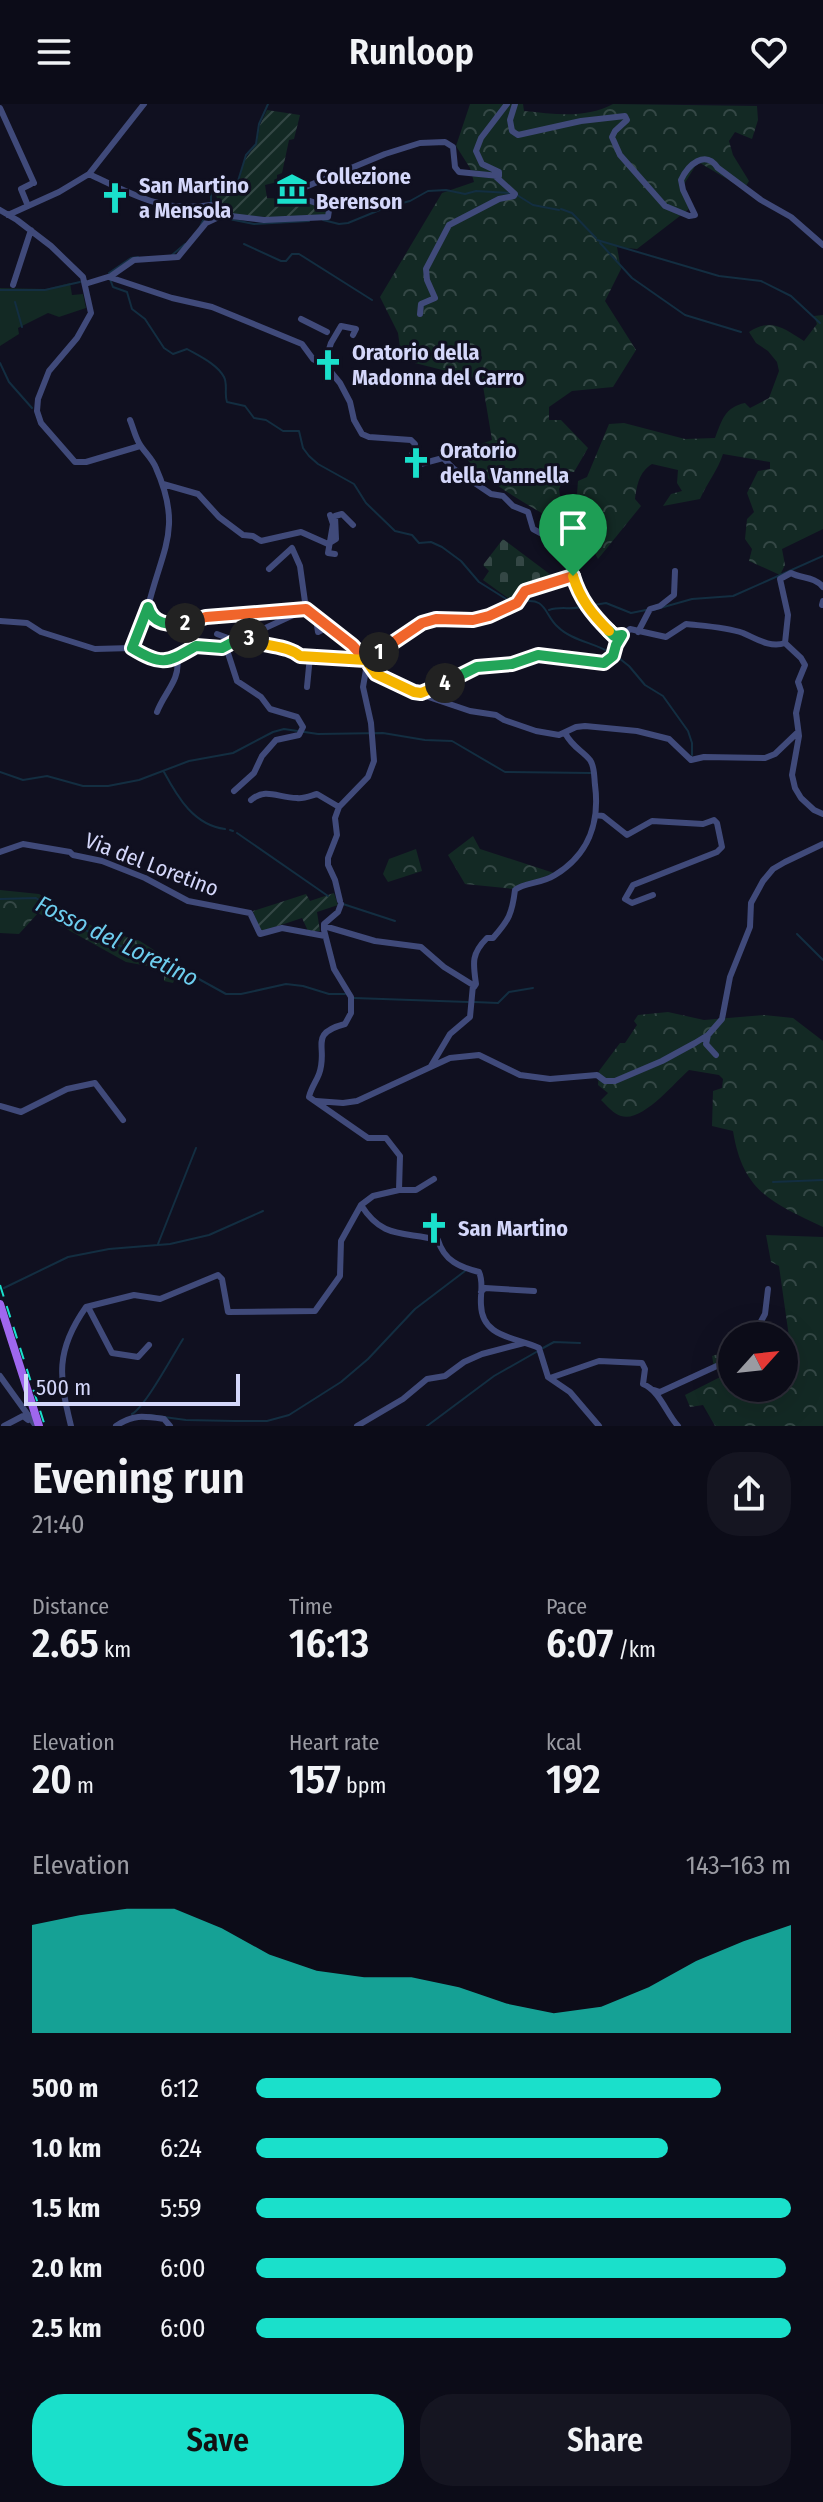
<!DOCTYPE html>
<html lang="en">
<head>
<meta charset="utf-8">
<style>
	body { margin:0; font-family:"Fira Sans Condensed",sans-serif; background:#151521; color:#f1f3f6; height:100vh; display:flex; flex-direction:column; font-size:30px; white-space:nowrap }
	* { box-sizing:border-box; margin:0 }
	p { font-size:26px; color:#9a9ba2 }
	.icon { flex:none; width:44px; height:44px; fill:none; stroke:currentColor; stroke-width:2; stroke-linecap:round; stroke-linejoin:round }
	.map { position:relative; height:1322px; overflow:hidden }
	.sheet { display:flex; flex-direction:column; background:#0c0c18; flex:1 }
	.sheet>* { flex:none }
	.needle { width:52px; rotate:63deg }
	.tools { position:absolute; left:718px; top:1218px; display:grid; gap:16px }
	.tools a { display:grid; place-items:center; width:80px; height:80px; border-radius:50%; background:#0c0c18; box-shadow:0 8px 32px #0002,0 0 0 2px #2c2c37; font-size:40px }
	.scale { position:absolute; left:24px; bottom:20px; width:216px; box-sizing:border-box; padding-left:8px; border:4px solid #d4d7fa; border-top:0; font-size:22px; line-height:28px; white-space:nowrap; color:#d4d7fa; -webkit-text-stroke:6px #101020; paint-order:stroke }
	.pin { position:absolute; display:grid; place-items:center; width:68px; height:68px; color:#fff; margin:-82px -34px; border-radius:50% 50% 50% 0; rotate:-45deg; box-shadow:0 0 8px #0007 }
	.pin .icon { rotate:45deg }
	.km { position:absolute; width:40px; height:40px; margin:-20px; border-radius:50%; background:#222; color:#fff; font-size:22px; line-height:40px; text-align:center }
	.round { display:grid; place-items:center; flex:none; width:84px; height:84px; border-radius:32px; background:#151521 }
	.head { display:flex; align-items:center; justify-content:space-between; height:136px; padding:0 32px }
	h1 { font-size:44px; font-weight:600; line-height:60px }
	.figures { display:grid; grid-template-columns:repeat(3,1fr); gap:12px; height:136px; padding:8px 32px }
	.figures div { display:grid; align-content:center }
	.figures b { font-size:40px; font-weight:600 }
	.figures small { font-size:22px; font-weight:400 }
	.figures p { font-size:22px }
	.chart { height:224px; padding:16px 32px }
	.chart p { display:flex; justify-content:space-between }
	.chart svg { width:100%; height:144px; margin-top:8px; fill:#1ae0cb; opacity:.7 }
	.action { display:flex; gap:16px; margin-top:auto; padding:16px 32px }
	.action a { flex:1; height:92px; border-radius:32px; background:#1ae0cb; color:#111; font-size:32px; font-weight:600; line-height:92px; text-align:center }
	.action a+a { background:#151521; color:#f1f3f6 }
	ul { padding:0 32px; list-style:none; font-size:26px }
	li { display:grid; grid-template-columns:128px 96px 1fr; align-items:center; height:60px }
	li i { height:20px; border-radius:10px; background:#1ae0cb }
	header { display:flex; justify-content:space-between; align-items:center; height:104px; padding:0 32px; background:#0c0c18; font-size:36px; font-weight:600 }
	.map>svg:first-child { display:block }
	.forest { fill:url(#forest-crowns) }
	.cemetery { fill:url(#cemetery-stones) }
	.park { fill:#132924 }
	.garden { fill:url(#garden-furrows) }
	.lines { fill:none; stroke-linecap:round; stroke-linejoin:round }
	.stream { stroke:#132e41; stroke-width:2 }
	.minor { stroke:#404a7a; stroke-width:6 }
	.major { stroke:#9f67ee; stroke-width:8 }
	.rail { stroke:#1ae0cb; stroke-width:2; stroke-dasharray:12 10; stroke-linecap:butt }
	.split-1-casing { stroke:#fff; stroke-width:16 }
	.split-2-casing { stroke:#fff; stroke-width:16 }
	.split-3-casing { stroke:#fff; stroke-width:16 }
	.split-4-casing { stroke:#fff; stroke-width:16 }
	.split-5-casing { stroke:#fff; stroke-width:16 }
	.split-6-casing { stroke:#fff; stroke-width:16 }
	.split-1 { stroke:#f0652b; stroke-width:10 }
	.split-2 { stroke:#f0652b; stroke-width:10 }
	.split-3 { stroke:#22a559; stroke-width:10 }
	.split-4 { stroke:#f5b400; stroke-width:10 }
	.split-5 { stroke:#22a559; stroke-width:10 }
	.split-6 { stroke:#f5b400; stroke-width:10 }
	.labels { text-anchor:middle; stroke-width:6; stroke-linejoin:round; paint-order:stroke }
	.poi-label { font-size:22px; font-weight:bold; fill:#d4d7fa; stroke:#101020; text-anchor:start }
	.street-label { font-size:22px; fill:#d4d7fa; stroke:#101020 }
	.water-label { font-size:24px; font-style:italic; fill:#6dcdee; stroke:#101020 }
</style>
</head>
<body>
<header><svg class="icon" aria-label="menu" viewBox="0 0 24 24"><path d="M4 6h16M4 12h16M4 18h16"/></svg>Runloop<svg class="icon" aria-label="heart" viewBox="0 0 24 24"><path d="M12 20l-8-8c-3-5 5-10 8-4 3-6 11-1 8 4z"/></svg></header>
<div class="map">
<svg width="823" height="1322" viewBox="0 0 823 1322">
	<defs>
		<pattern id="forest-crowns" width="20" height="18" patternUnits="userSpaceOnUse" patternTransform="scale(2)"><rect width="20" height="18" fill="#132924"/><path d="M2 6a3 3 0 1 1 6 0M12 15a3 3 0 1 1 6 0" fill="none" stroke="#344745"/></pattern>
		<pattern id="cemetery-stones" width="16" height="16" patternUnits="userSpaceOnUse" patternTransform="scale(2)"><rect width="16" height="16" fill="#132924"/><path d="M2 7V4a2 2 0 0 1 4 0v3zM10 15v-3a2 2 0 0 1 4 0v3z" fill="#344745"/></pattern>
		<pattern id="garden-furrows" width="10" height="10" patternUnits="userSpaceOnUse" patternTransform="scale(2)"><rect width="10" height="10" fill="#132924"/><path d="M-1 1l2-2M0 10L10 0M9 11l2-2" fill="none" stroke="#344745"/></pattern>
	</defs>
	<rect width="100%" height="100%" fill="#101020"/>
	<path class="forest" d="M470,0H523L524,7C555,10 585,15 613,0L757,2L758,16L752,35L735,28L729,37L733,51L749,77L744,85L700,59L696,61L684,80L689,105L637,145L617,143L621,165L605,197L636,246L613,283L572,287L549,303V316H561L588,344L574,368H567L559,385L561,398L550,414C528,401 471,369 462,347L492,336L482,276L411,258L401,251L398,229L380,193L442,89L474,78L470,64L456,42Z
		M823,211V425L782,445L785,461L780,471L749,457L752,445L745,435L747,415L754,408L747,389L758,367L770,365V358L723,350C718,366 707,379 700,395L663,402L671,390L682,387L677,379L678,366L652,360C639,368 637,381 635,395L641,402L598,455L592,444L598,433L588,415L589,403L577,390L578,377L587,373L609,320L624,319L685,335L715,334C722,316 725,303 745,299L750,304L769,294L779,267L777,258L768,247L756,239L749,228C771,213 785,225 804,237L817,220L814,212Z
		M473,732L480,745L554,769L514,785L465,780L448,751Z
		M416,745L422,767L388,778L383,770L389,755Z
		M0,786L39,790L94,823L140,837L180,863L173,879L164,877V865L126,858L38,809L19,830L0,829Z
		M668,908L704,916L764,911L793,914L823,937V1123C771,1098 743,1088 733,1027L712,1022L713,987L722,984L723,975L719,971L689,966C674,979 642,1019 621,1012C614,1010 607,1002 601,996L608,989L598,981L599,967L620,939H625L637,921L634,917L638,911Z
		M766,1131L823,1133V1322H715L703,1301L690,1303L685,1291L730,1268L725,1259L714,1263L712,1252L732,1246V1284H784V1234L789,1233L779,1162L771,1158Z"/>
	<path class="cemetery" d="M503,435L551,471L540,483L534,479L532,482L528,480L515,499L483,476L489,467L483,461Z"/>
	<path class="park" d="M70,179L72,191L83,190L86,204L59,213L48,209L18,224L19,230L0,242V184L46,185Z"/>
	<path class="garden" d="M267,6L300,11L294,35L289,36L282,69L277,71V78L265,81L267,94L286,95L295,92L326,104L328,111L286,114L229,111L216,96L217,93L211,88L214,83L239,78L244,57L257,39L260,21Z
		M334,789L338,801L317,808L320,827H308L302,814L260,828L253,807L306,790L310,797Z"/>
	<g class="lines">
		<path class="stream" d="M517,91L533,101L559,106
			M211,98V84L238,77L246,51L256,40L259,20L268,0
			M561,105L572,109L596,134
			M224,114L254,120L309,117
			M323,116L339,120L348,119L387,103L410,97L428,87L446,86L465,90L476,87L511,89
			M200,123L209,104
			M597,136L719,172L761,177L791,192L820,219
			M600,139L632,174L685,211L741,228
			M244,140L281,157H286L292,150H299L372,196
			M172,151L185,140
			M109,169L131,154L138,153
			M110,175L113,183L127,188L132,205L145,215L164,244L173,250L187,245C199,252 217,260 224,273C228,281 224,290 227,298L245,302L254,314L266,316L283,327H299L303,344L309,352L318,360L354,380L366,399L395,427L412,431L419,439L431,438L442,443L461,457L479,478L511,498
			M0,186H45L80,178
			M15,198L22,223
			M0,259L9,278L32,304
			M521,498C547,492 544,511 558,523C571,536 594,539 609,548
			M588,502L606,499L631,509L646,506
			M549,506C561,502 570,506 581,503
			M653,506L692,495L733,492L823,452
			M615,551L629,562L645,581L663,592L688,627L692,639V651
			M0,668L23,676L47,672L83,682H108L139,676L189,657L233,649L273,628L284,625L318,630L383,629L425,636L452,637L505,668L591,669
			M164,668C178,694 194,721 225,725
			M230,726L233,727
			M237,729L328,792
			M0,795L36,794L59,811L105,837L148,851L160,861L188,869L226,890H241L286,880L303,882L329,890H345
			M343,800L395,817
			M797,830L823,856
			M354,894L468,898
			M474,898L498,899L509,888L533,884
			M773,1078L823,1076
			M158,1140L196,1044
			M4,1184L68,1153L109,1145L170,1140L209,1131L263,1107
			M543,1244L554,1238L580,1239
			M132,1310C145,1303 173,1251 183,1235
			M149,1311L186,1316L234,1317H267L289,1311L341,1278L368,1255L415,1205L465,1167
			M427,1322L494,1272L538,1247"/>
		<path class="minor" d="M515,0L510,16L512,27L518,31L581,17L625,12L627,16L615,27L612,33L620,51L665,102L689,112L695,111L683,86L681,76C688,61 705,45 718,64L761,96L791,113L823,141
			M0,4L34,79
			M89,70C132,90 162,109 211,101L223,111
			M28,102L21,85L31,80
			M0,106L17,116L51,142L83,173L91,209L77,234L49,267L38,295L37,307L41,319L75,358H86L140,342
			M8,111L59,88L89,70L144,0
			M109,173L172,194L212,203L302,240L313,255L326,262L340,279L350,298L354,316L362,330L369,333L411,336L415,340L411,356L413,362L443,354L454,365L491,390L503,392L513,402L528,408L533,425L555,437L568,451L579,491L587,504L614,532L622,531
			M85,180L111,172L134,156L178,153L206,119L223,111L264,116L328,113L329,106L325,102L301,94L298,86L385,50L420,39L445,38L453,43L455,63L459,68L499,72V68L482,60L476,47L481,34L507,0
			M13,181L31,126
			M420,210L421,200L435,194L427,176L426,165L449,121L499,95L514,92L515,90L494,71
			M301,215L327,228
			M324,261L331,239L341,222L356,225L353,231
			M130,316C133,323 135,332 139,339C144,348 152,354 156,364C183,425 162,445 148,503L152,513L159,518L170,520L188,519L211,513L306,505
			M163,380L198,390L219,413L243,431L253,432L261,437L301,428L328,440
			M330,411L333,420L328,449L335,450
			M328,440L336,435L335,412L342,410L353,421
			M269,465L292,444L300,462L306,505L309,509L352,541L376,570L399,583L470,607L496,611L504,616L536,627L559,631L576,623L585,622L637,627L669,635L691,656L704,653L765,654L775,650L798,628
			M822,501L823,497
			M236,511L246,535
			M316,515L318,528L326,524
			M0,517L27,519L41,528L95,545L132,544L162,556L177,555L198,541L222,544L302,507
			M638,528L650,505L660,502L674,491L675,467
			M217,530L236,537
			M249,534C265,544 286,540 300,552L364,556
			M785,539L788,511L780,475L791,469C802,475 814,472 823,483
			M226,543L237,577L261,593L270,605L297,613L303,623L299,631L276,636L262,652L254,669L234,687
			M132,544L148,503
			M366,556L422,519L436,515L473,516L489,512L517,499L525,487L573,472
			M307,583L310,552
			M421,589L477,563L512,560L538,551L604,559C617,549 616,535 630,525L666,533L686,520C704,522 726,523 743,529C757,535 770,544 785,539L801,554L805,561L798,578L801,587L796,609L799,632L792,671L795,684L801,694L814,706L823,710
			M157,608C164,589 181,575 177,555
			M251,696C266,683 278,694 297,694C303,695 310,692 317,690L339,703
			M596,711L603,712L627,731L652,717L703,720L714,716L717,719L722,743L717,748L633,781L625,795L632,799L653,791
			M0,748L23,740L70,748L73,751L102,757L145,774L188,797L250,809L260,830L282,824L325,832
			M340,797L335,776L328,761V754L337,731L335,714L339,703L368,673L374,657L371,619L363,583L367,560
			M341,800L338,808L324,820V826L334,865L351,893V909L345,920C307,930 329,943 319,970C316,978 311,984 309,993L368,1034H386L400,1052L399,1086
			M324,822L375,837L421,843L444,863L473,881L470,913L450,930L431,962
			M474,883L476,880C473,859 471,850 487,834H493C509,816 512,810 515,786C525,778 541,780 555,771C588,751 600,719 595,681C594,673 595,663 590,656C582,646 573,644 565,629
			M708,931L706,940L716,951
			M316,997L343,999L357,997L450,954L479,951L520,971L550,975L597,971L605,977H615L662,957L695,939L708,931L722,915L730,873L750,823L751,799L763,777L773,765L785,758L823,740
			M0,1002L21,1008L67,985L95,979L123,1016
			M361,1101C383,1136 404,1127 438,1136C444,1157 460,1163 479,1168C484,1179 480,1189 481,1201C482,1234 516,1233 539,1244L548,1273L570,1288L599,1322
			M425,1119L428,1120
			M481,1188L485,1184L534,1187
			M88,1203L112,1249L138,1253L149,1241
			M753,1232L765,1210L768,1185
			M0,1272L36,1322
			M550,1274L599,1257L642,1259L645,1265L643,1280C660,1287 666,1309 678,1322
			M654,1286L660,1288L732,1255
			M4,1322L23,1312L28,1316
			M71,1322C59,1273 55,1247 86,1203L134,1191L160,1195L218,1171L222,1175L228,1208L315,1207L340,1172L341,1137L361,1101L373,1092L399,1086H416L434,1075
			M116,1322C133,1310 144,1312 164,1315L170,1322
			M357,1322L403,1295L427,1275L445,1272L464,1258L482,1250L524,1239"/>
		<path class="major" d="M0,1200L39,1322"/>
		<path class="rail" d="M0,1181L45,1322"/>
	</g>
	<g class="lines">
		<defs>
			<path id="split-1" d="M379,548L422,519L436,515L473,516L489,512L517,499L525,487L573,472"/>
			<path id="split-2" d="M185,519L206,513L306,505L352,541L366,556L379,548"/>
			<path id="split-3" d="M185,519C169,521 153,521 148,503L132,544C163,563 168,558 196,542L222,544L237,536L249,534"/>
			<path id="split-4" d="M249,534C264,544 286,540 300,552L366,556L376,570L414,588L421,589L445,579"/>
			<path id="split-5" d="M445,579L477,563L512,560L538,551L604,559L613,552L616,541L622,531L614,532L609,527"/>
			<path id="split-6" d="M573,472C580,495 592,510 609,527"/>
		</defs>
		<use href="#split-1" class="split-1-casing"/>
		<use href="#split-2" class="split-2-casing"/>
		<use href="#split-3" class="split-3-casing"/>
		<use href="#split-4" class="split-4-casing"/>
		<use href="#split-5" class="split-5-casing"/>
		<use href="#split-6" class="split-6-casing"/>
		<use href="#split-1" class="split-1"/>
		<use href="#split-2" class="split-2"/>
		<use href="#split-3" class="split-3"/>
		<use href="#split-4" class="split-4"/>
		<use href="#split-5" class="split-5"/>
		<use href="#split-6" class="split-6"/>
	</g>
	<defs>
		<symbol id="museum-bare" viewBox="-9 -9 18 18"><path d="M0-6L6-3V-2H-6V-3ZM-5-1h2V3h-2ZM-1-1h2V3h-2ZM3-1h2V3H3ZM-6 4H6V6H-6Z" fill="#1ae0cb" stroke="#101020" stroke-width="2.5" paint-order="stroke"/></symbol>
		<symbol id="church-bare" viewBox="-9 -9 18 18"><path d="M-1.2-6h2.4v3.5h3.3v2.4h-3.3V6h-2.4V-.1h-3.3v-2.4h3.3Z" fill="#1ae0cb" stroke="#101020" stroke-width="2.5" paint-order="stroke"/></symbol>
	</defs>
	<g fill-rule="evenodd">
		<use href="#museum-bare" x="270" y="63" width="44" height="44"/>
		<use href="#church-bare" x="93" y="72" width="44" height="44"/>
		<use href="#church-bare" x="306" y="239" width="44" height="44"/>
		<use href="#church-bare" x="394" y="337" width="44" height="44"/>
		<use href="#church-bare" x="412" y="1102" width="44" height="44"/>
	</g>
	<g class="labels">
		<g class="poi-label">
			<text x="316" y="80">Collezione<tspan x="316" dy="25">Berenson</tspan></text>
			<text x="139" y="89">San Martino<tspan x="139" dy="25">a Mensola</tspan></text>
			<text x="352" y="256">Oratorio della<tspan x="352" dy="25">Madonna del Carro</tspan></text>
			<text x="440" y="354">Oratorio<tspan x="440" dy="25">della Vannella</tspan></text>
			<text x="458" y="1132">San Martino</text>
		</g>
		<g class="street-label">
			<text transform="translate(152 760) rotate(21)" y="8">Via del Loretino</text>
		</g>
		<g class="water-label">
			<text transform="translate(117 837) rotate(26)" y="8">Fosso del Loretino</text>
		</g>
	</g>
</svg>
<div class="tools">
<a><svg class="needle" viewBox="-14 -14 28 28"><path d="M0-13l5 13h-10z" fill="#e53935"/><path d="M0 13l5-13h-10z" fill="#9a9ba2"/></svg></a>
</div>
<div class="scale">500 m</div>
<div class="pin" style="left:573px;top:472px;background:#1e9e55"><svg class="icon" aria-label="arrive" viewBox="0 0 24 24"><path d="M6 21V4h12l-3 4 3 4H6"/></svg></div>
<b class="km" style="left:379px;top:548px">1</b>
<b class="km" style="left:185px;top:519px">2</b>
<b class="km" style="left:249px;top:534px">3</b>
<b class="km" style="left:445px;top:579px">4</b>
</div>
<section class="sheet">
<div class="head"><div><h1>Evening run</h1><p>21:40</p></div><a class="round"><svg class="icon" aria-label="share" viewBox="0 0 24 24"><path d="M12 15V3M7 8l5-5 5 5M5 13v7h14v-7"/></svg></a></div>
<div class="figures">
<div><p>Distance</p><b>2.65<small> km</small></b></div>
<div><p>Time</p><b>16:13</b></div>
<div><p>Pace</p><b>6:07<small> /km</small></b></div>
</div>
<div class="figures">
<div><p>Elevation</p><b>20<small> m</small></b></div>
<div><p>Heart rate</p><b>157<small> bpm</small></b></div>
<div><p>kcal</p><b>192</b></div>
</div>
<div class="chart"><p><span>Elevation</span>143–163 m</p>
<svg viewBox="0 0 160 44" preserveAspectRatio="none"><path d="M0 44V11L10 8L20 6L30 6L40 12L50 20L60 25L70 27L80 27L90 30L100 35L110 38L120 36L130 30L140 22L150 16L160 11V44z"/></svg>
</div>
<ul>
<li><b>500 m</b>6:12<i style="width:87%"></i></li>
<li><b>1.0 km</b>6:24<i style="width:77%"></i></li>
<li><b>1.5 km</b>5:59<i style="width:100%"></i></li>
<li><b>2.0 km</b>6:00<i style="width:99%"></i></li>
<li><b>2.5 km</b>6:00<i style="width:100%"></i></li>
</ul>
<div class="action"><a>Save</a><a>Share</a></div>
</section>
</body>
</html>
